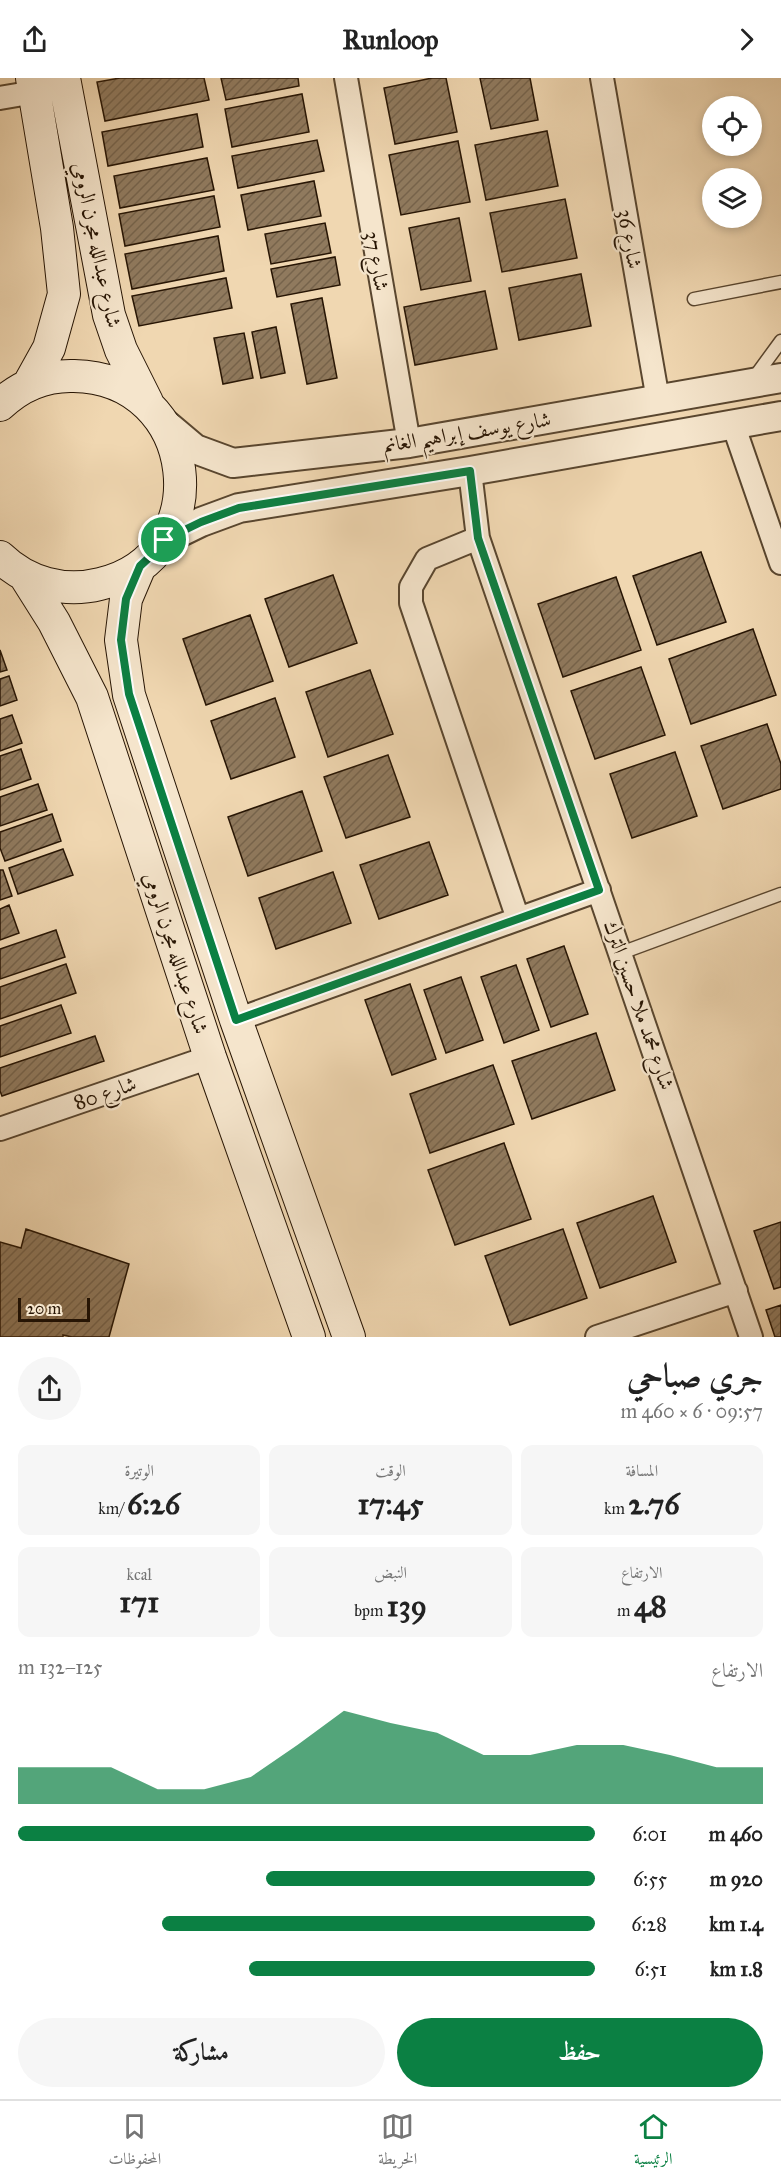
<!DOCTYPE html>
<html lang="ar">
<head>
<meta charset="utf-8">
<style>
	body { margin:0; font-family:"IM FELL Great Primer",Amiri,serif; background:#f6f6f6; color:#222; direction:rtl; height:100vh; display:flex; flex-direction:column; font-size:22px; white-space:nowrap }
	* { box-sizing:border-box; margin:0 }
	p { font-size:20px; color:#767676 }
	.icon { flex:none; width:33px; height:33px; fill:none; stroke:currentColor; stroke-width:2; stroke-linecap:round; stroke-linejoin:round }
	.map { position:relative; height:1259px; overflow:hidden; direction:ltr }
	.sheet { display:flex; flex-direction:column; background:#fff; flex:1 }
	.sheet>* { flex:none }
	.fabs { position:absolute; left:702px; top:18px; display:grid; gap:12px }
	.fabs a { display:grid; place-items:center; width:60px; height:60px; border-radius:50%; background:#fff; box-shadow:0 3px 9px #0003; font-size:30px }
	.scale { position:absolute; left:18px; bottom:15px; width:72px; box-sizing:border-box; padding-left:6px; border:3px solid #271504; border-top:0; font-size:16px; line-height:21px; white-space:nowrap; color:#271504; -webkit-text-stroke:4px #f5e5cc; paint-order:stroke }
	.pin { position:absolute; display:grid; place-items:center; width:51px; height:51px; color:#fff; margin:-26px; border:3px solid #fff; border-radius:50%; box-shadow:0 2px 6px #0007 }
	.round { display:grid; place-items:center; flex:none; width:63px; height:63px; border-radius:32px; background:#f6f6f6 }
	.overview { display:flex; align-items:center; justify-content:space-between; height:102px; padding:0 18px }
	h1 { font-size:33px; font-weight:700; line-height:45px }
	.metrics { display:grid; grid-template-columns:repeat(3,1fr); gap:9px; height:102px; padding:6px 18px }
	.metrics div { display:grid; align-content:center; border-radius:12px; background:#f6f6f6; text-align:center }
	.metrics b { font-size:30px; font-weight:700 }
	.metrics small { font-size:16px; font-weight:400 }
	.metrics p { font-size:16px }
	.chart { height:168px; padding:12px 18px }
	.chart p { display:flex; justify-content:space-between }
	.chart svg { width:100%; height:108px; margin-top:6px; fill:#0b8043; opacity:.7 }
	.button { display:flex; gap:12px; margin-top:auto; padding:12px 18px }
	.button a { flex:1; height:69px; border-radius:36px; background:#0b8043; color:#fff; font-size:24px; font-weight:700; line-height:69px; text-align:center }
	.button a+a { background:#f6f6f6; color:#222 }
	ul { padding:0 18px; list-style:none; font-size:20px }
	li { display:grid; grid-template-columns:96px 72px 1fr; align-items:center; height:45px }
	li i { height:15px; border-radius:8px; background:#0b8043 }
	header { display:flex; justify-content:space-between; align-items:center; height:78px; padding:0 18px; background:#fff; font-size:27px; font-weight:700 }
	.tabs { display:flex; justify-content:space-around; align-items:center; height:84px; border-top:2px solid #e0e0e0; background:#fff; font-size:16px; color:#767676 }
	.tabs a { display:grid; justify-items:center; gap:3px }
	.tabs .on { color:#0b8043 }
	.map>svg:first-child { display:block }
	.building { fill:url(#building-hatch); stroke:#271504; stroke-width:1.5 }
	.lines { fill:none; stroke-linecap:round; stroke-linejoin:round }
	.service-casing { stroke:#59462f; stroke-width:15 }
	.minor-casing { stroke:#59462f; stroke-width:26 }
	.tertiary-casing { stroke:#59462f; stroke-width:32 }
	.secondary-casing { stroke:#271504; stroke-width:34 }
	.service { stroke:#f5e5cc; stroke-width:12 }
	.minor { stroke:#f5e5cc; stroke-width:22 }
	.tertiary { stroke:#f5e5cc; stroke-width:28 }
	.secondary { stroke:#f5e5cc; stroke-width:32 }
	.route-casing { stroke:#fff; stroke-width:12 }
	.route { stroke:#0b8043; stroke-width:8 }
	.labels { text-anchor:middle; stroke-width:4.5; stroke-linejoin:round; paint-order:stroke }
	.street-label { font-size:21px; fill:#271504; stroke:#f5e5cc }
</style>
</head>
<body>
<header><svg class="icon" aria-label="forward" viewBox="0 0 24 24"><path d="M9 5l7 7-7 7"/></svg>Runloop<svg class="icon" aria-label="share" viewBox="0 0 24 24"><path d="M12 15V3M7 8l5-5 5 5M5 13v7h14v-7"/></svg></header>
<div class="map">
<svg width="781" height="1259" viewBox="0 0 781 1259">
	<defs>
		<pattern id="building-hatch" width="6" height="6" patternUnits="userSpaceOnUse" patternTransform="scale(1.5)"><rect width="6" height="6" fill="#907a5e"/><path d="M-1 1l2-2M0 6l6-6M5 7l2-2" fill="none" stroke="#76634b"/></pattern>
	</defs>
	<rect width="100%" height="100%" fill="#f0d7b1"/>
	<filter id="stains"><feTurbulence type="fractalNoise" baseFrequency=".00333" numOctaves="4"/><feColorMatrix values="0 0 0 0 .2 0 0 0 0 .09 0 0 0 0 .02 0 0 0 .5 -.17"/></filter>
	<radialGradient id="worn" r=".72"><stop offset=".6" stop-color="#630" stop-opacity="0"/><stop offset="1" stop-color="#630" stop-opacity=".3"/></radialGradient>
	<path class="building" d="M120,0H204L209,22L105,43L97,4Z
		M221,0H298L299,8L226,22Z
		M432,0H446L457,54L395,66L384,10Z
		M480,0H530L538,42L491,51Z
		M302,16L309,54L232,69L225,31Z
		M197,36L203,69L108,88L102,54Z
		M547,53L558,108L486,122L475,67Z
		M317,62L324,93L238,110L232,78Z
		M458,63L470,124L401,137L389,77Z
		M207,80L214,112L120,130L114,98Z
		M314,103L321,138L248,152L241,117Z
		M214,118L220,149L125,168L119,136Z
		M565,121L577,180L502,194L490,135Z
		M459,140L471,203L421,212L409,150Z
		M325,145L331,175L271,186L265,156Z
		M218,158L224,193L132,211L125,176Z
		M335,179L340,207L277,219L271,191Z
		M581,196L591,248L519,262L509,210Z
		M226,200L232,230L139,248L132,218Z
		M485,213L497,271L415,287L404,229Z
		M322,220L337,300L307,306L291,226Z
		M276,249L285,295L261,300L252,254Z
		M244,255L253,300L223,306L214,260Z
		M701,474L726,544L657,567L633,498Z
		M333,497L357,565L289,589L265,521Z
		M616,499L641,572L563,599L538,526Z
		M250,537L273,603L206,627L183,561Z
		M753,551L776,617L691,646L669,581Z
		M0,572L7,592L0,594Z
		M641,589L665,657L595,681L571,613Z
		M370,592L393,656L328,679L306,614Z
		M9,598L17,622L0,628V601Z
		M275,620L295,679L231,701L211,643Z
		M12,637L22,665L0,673V641Z
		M767,646L781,686V711L723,731L701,668Z
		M21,671L31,701L0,712V678Z
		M675,674L697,738L632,760L610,696Z
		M388,677L410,739L346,760L324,699Z
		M38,706L47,732L0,748V719Z
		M302,713L322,773L248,798L228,739Z
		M52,736L61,763L5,783L0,770V754Z
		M429,764L448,817L379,841L360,787Z
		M63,771L73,797L18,816L9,790Z
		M0,792H3L12,818L0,822Z
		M333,794L351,845L276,871L259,820Z
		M9,827L19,855L0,862V831Z
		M56,852L65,879L0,901V871Z
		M564,868L588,936L551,949L527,881Z
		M66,886L76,915L0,941V909Z
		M516,887L539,952L504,965L481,899Z
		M461,899L483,962L446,975L424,912Z
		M410,906L436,981L392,997L365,922Z
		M61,927L71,955L0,979V948Z
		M596,955L615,1012L532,1041L512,983Z
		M95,958L104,983L2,1018L0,1013V990Z
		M493,987L514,1046L430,1075L410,1016Z
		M504,1065L531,1141L455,1167L428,1092Z
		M653,1118L676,1184L600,1210L577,1145Z
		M781,1144V1209L774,1211L754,1153Z
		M26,1151L129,1186L109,1259H72L63,1257V1259H0V1164L21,1170Z
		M563,1151L587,1220L510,1247L485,1178Z
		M781,1227V1259H775L766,1232Z"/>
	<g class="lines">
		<defs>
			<path id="service" d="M694,221L781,204
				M754,300L781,263
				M621,875L781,816"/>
			<path id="minor" d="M346,0L409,365
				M602,0L658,322
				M0,20L35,14
				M733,346L781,485
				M470,393L478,460L751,1259
				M478,460L427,481L411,509V525L518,841
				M236,942L599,812
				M0,1051L210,979
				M597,1259L736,1213"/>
			<path id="tertiary" d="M163,344L195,371L233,385L409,365L781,300
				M164,462L201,444L239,430L470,393L781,338"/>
			<path id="secondary" d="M64,0L109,237L121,272L147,324
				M29,306L49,270L64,216L57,150L32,0
				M0,327C20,308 46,297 74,298C200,300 220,478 100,506C64,515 27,505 0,479
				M140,488L126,521L121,562L129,617L236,942L349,1259
				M25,498L54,544L92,619L210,979L309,1259"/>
		</defs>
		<use href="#service" class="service-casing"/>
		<use href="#minor" class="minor-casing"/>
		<use href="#tertiary" class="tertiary-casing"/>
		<use href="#secondary" class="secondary-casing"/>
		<use href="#service" class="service"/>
		<use href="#minor" class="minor"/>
		<use href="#tertiary" class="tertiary"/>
		<use href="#secondary" class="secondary"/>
	</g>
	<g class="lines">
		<defs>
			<path id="route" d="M470,393L478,460L599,812L236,942L129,616L121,562L126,521L140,488L153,476L164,462L201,444L239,430Z"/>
		</defs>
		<use href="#route" class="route-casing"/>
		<use href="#route" class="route"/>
	</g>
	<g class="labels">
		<g class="street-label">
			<text transform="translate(630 161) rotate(80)" y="7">شارع 36</text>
			<text transform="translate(97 167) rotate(78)" y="7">شارع عبدالله مجرن الرومي</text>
			<text transform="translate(377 183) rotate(80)" y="7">شارع 37</text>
			<text transform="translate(467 354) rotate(-9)" y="7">شارع يوسف إبراهيم الغانم</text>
			<text transform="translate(176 875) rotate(72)" y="7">شارع عبدالله مجرن الرومي</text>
			<text transform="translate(639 927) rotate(71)" y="7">شارع محمد ملا حسين الترك</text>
			<text transform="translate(105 1015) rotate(-19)" y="7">شارع 80</text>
		</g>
	</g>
	<rect width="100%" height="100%" filter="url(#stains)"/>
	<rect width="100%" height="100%" fill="url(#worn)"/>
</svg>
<div class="fabs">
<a><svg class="icon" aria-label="locate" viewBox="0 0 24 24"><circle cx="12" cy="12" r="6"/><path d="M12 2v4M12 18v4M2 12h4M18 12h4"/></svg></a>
<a><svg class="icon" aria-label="layers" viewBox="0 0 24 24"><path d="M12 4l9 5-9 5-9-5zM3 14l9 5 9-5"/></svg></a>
</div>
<div class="scale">20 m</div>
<div class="pin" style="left:164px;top:462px;background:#1e9e55"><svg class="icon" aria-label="arrive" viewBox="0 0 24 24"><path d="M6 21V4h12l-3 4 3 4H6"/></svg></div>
</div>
<section class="sheet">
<div class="overview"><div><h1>جري صباحي</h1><p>09:57 · 6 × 460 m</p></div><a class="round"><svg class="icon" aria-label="share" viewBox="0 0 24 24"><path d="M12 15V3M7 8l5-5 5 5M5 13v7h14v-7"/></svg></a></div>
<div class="metrics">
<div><p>المسافة</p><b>2.76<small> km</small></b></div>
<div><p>الوقت</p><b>17:45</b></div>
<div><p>الوتيرة</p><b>6:26<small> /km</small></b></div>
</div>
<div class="metrics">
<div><p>الارتفاع</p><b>48<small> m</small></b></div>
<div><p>النبض</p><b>139<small> bpm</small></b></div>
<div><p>kcal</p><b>171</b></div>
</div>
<div class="chart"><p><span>الارتفاع</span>125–132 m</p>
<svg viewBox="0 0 160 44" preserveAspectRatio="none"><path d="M0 44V29L10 29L20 29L30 38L40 38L50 33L60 20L70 6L80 11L90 15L100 24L110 24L120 20L130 20L140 24L150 29L160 29V44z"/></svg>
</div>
<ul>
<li><b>460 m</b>6:01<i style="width:100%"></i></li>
<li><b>920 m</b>6:55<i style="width:57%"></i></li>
<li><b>1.4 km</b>6:28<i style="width:75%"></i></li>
<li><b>1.8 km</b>6:51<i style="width:60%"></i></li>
</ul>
<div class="button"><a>حفظ</a><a>مشاركة</a></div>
</section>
<nav class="tabs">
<a class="on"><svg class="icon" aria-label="home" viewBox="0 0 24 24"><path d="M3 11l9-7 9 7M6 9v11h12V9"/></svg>الرئيسية</a>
<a><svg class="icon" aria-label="map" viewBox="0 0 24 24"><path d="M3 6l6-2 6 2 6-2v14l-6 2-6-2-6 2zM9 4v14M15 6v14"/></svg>الخريطة</a>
<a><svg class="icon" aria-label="saved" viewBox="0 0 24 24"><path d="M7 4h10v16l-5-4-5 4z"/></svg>المحفوظات</a>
</nav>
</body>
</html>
